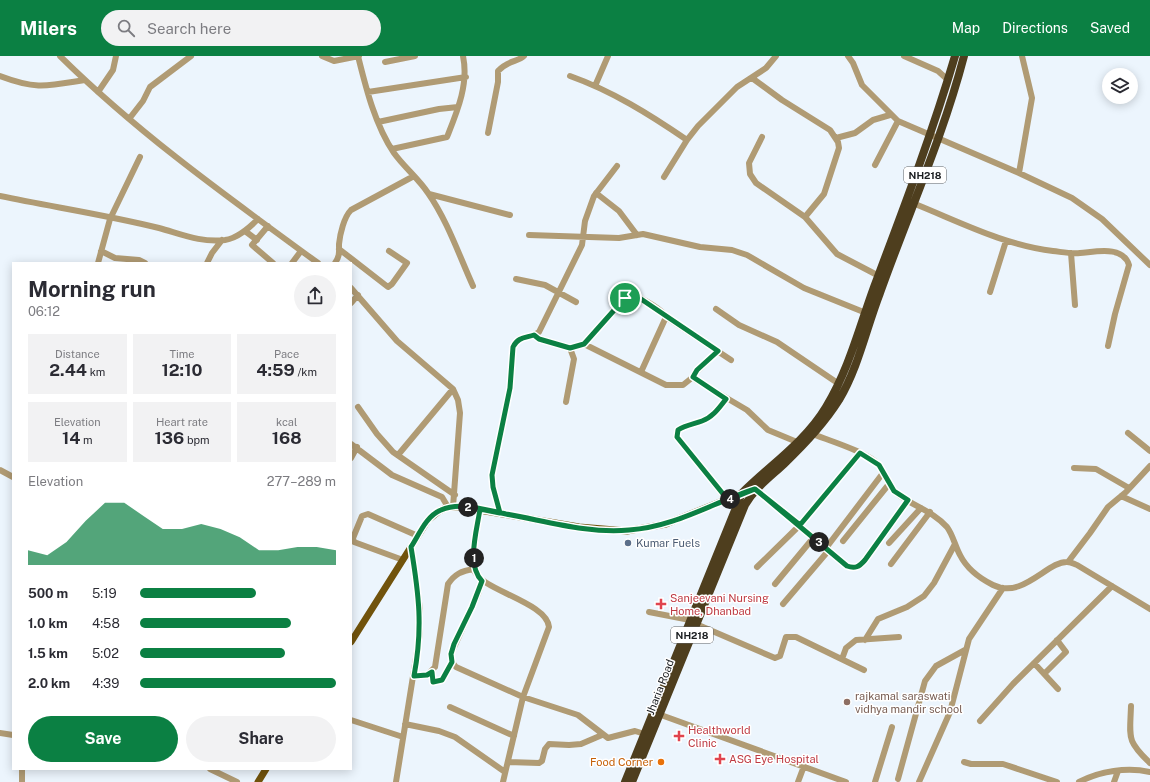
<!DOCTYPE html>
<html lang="en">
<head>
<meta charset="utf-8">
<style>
	body { margin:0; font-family:"Public Sans",sans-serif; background:#f2f2f3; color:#2b2b33; height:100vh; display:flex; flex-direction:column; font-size:15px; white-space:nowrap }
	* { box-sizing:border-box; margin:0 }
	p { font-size:13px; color:#7c7c81 }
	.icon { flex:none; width:22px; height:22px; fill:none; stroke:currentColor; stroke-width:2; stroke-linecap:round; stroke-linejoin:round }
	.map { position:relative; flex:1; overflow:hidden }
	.details { position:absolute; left:12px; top:206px; width:340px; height:508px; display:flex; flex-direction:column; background:#fff; border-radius:0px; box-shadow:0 2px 10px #0003 }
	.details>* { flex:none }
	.tools { position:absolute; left:1102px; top:12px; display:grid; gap:8px }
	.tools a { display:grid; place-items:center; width:36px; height:36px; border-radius:50%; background:#fff; box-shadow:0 2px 10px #0003; font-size:20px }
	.pin { position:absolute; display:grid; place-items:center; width:34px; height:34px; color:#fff; margin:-17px; border:2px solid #fff; border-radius:50%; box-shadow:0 1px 4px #0007 }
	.km { position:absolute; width:20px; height:20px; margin:-10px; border-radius:50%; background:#222; color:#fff; font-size:11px; line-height:20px; text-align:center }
	.round { display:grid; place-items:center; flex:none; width:42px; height:42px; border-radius:21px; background:#f2f2f3 }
	.headline { display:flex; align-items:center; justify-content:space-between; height:68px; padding:0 16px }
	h1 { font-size:22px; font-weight:700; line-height:30px }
	.figures { display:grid; grid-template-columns:repeat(3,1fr); gap:6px; height:68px; padding:4px 16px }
	.figures div { display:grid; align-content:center; border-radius:0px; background:#f2f2f3; text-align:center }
	.figures b { font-size:17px; font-weight:700 }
	.figures small { font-size:11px; font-weight:400 }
	.figures p { font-size:11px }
	.chart { height:112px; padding:8px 16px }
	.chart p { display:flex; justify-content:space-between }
	.chart svg { width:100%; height:72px; margin-top:4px; fill:#0b8043; opacity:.7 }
	.button { display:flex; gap:8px; margin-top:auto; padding:8px 16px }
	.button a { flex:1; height:46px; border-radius:24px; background:#0b8043; color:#fff; font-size:16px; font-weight:700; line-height:46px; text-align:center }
	.button a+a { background:#f2f2f3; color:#2b2b33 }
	ul { padding:0 16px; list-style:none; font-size:13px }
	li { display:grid; grid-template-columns:64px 48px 1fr; align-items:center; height:30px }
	li i { height:10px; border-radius:5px; background:#0b8043 }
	header { display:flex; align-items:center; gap:24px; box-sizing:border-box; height:56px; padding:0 20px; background:#0b8043; color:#fff }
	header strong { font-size:19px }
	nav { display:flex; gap:22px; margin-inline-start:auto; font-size:14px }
	.search { width:280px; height:36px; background:#f2f2f3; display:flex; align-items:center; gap:10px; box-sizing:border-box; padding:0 14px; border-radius:22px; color:#7c7c81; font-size:15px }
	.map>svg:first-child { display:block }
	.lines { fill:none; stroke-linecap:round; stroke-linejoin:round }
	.minor { stroke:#b09b74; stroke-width:6 }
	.major { stroke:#71530c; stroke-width:7 }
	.highway { stroke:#4e3e1e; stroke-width:8 }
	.route-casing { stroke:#fff; stroke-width:8 }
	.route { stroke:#0b8043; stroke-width:5 }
	.service-dot { fill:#5c6f8a; stroke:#fff; stroke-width:1.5 }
	.health-dot { fill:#e0444e; stroke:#fff; stroke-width:1.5 }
	.education-dot { fill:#8d6e63; stroke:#fff; stroke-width:1.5 }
	.food-dot { fill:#e8710a; stroke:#fff; stroke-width:1.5 }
	.labels { text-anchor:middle; stroke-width:3; stroke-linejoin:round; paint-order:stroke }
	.shield { fill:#fff; stroke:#5f6163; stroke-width:1 }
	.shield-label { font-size:10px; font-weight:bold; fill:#1a1d20 }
	.service-label { font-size:11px; fill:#4e5e75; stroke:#fff; text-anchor:start }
	.health-label { font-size:11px; fill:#be3a42; stroke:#fff; text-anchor:start }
	.street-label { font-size:11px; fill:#1a1d20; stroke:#fff }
	.education-label { font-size:11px; fill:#785e54; stroke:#fff; text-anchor:start }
	.food-label { font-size:11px; fill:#c56008; stroke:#fff; text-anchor:end }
</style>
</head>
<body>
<header>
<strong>Milers</strong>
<div class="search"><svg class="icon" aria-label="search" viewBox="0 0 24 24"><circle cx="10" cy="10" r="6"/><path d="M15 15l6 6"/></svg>Search here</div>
<nav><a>Map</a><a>Directions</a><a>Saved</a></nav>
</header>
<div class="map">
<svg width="1150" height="726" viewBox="0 0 1150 726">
	<rect width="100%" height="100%" fill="#ecf5fd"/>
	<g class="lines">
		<path class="minor" d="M60,0C139,78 229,142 318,207
			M322,0L334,5L359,0
			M358,0C366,32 375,69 394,97C404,111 418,122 428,137C447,164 459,199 473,230
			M848,0L853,7L862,29L898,65L1019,117L1072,142L1102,163L1150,209
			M904,0L938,15L948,24
			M385,6L415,0
			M0,20C37,34 47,30 85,24
			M570,20C612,35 649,58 687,84
			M752,22L782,44L830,74L838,86L839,92L824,138L805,161
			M595,30L608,0
			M98,36L113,14L116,0
			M368,36L466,21
			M129,63L143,45L150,31L191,0
			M378,66L439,53L458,51
			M488,77L498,26V15C508,4 518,6 524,0
			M762,81L749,107L750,118L756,127L805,161L837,198L879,220
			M836,82L855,77L873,64L890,59
			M392,93L447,81C457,56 469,28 463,0
			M875,109L898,65
			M1019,117L1032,42L1022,0
			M664,121L687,84L698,70L737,31L766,12L776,0
			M596,137L619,155L637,179
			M429,138L510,159
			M0,140C53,151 107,159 159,172C181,178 201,187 225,184C238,182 249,172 258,163
			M915,148C960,166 1004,189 1053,195C1062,196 1071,198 1080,197C1095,196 1123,189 1129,209L1115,258L1108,290
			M268,170L252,189L273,207
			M245,175L257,184
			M529,179L619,182L643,178L700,191L732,194L747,199L804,232L866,257
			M339,193L388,231L392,228L407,207L389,195
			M101,195L115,202L139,204L145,207
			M1071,197L1075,249
			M98,207L110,163L140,101
			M207,207L212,197L222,184
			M292,207L301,195
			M335,207C340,200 339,196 339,188C340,178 344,161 351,154L414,120
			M516,223L545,229L576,246
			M351,232L397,285L453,333L458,344L460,357L453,451
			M990,236L1006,185
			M351,247L358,239
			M716,253L739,269L777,286L839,328
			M666,261L731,304
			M534,279L539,283L570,292L584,288L666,329H683L693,321
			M584,288L625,242C628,241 631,239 634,240C641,241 664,255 666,261L641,316
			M718,295L694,318L696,324L747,354L768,374L797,386
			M726,343C719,352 714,361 702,365C694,368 685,368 678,374L677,381L727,444
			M566,346L574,303L570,292
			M358,351L377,378L393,396L455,439
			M810,377C827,384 868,396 879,409C887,419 888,431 899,439C915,451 934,456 947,471C953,479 955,490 960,499C967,513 979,522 993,529C1023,544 1048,504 1068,506C1071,506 1074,508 1077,509L1150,553
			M1128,377L1150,395
			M351,388L392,419L442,441L448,451
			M398,399L453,333
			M351,402L357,391
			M1074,412L1096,413L1129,432
			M0,414L13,421
			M755,433L847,510C855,513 859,511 865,504L908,444
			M1121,440L1150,453
			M480,453C478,468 471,501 474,514C480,534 547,546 549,571L523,641L503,726
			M500,457L493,431L492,419L510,332L513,291L519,283L534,279L539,276L582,189L585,165L594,140L617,110
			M843,485L889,428
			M889,487L921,452
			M826,492L883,417
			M403,504L354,486L353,482L362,460L368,458L418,480
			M1068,506L1090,477L1108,451L1126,436L1150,410
			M891,508L930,456
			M757,511L800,469L860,397
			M482,525L478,538L451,598L452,606L456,611L523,641L578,659L608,682L635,675L648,679
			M775,528L814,481
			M783,548L829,494
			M649,556L690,564
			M696,568L775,602L780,600L786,581H796L864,614
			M865,584L878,563L907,551L924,540L934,527L955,488
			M842,603L846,592L856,584L899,581
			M1034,607L1058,633
			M432,616L433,626L442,624L452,606
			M1044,618L1066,596L1057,584
			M414,620L427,619L435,611L448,528C455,518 461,515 474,513
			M1131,650C1130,682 1126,684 1150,707
			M450,651L514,680
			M661,659L846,726
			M351,664L403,681
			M980,665L1013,628L1112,530
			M405,668L439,675L455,681L505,716
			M0,677L13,679
			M508,706L539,707L542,705L545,693L549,688L569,689L581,688L602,679
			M964,706L971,708H1003L1057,726
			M210,713L237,726
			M898,723L925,625L936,610L965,594
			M22,726V713
			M396,726L420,577V553L411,491
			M798,726L804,710
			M875,726L892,671
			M919,726L950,656L969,583L1003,532
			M1079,726C1100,715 1127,711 1150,716
			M1114,726L1118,715"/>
		<path class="major" d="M351,586L428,464L439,455L448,451H461L579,471L627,475L666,468L745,436
			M258,726L266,713"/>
		<path class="highway" d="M625,726L742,437C770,409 805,386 826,351C849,313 859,272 874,231C903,154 932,78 955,0
			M632,726L745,449C755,432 769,422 784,408C804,389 824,368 839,344C859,310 866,273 880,237C908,158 943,81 964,0"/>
	</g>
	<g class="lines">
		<defs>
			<path id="route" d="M625,242L584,288L570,292L539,283L534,279C525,282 518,281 513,291L510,332L492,419L493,431L500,457L480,453C477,474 466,509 482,525L472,551L454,588L451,598L452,606L442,624L433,626L432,616L427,619L414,620C423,572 419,539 411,491C419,479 426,460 441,454C460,445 486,454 506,458C546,465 589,478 629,474C675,471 712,447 755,433L847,510C855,513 859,511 865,504L908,444L894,435L879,409L860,397L800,469L755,433L728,444L677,381L678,374C685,369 694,368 702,365C713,361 719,352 726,343L693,321L697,314L718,295L638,241L633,239L625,242"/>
		</defs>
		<use href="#route" class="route-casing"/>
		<use href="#route" class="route"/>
	</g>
	<circle class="service-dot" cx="628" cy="487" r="4"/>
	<g class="health-dot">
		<path d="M659 542h4v4h4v4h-4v4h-4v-4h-4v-4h4z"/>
		<path d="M677 674h4v4h4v4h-4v4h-4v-4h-4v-4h4z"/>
		<path d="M718 697h4v4h4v4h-4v4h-4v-4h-4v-4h4z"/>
	</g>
	<circle class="education-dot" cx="847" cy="646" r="4"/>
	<circle class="food-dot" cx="661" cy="706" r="4"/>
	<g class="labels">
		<g class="shield">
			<rect x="904" y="111" width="42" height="16" rx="3"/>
			<rect x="671" y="571" width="42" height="16" rx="3"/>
		</g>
		<g class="shield-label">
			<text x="925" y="123">NH218</text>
			<text x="692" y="583">NH218</text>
		</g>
		<g class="service-label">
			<text x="636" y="491">Kumar Fuels</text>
		</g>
		<g class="health-label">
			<text x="670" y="546">Sanjeevani Nursing<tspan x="670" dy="13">Home, Dhanbad</tspan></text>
			<text x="688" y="678">Healthworld<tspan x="688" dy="13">Clinic</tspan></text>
			<text x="729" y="707">ASG Eye Hospital</text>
		</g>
		<g class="street-label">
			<text transform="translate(660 631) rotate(-69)" y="4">Jharia Road</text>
		</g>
		<g class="education-label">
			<text x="855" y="644">rajkamal saraswati<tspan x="855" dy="13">vidhya mandir school</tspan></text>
		</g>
		<g class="food-label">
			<text x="653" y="710">Food Corner</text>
		</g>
	</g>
</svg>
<div class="tools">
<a><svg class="icon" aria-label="layers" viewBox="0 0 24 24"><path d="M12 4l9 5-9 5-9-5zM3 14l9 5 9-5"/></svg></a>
</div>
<div class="pin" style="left:625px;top:242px;background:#1e9e55"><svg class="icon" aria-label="arrive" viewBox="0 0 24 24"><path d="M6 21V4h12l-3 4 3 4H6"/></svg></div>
<b class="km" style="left:474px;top:502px">1</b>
<b class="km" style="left:468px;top:451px">2</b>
<b class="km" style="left:819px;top:486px">3</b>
<b class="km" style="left:730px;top:443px">4</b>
<section class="details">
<div class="headline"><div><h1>Morning run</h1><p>06:12</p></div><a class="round"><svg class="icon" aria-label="share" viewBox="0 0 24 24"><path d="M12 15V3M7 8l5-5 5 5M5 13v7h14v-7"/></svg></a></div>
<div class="figures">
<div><p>Distance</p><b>2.44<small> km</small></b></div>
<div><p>Time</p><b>12:10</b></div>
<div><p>Pace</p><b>4:59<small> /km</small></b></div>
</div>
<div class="figures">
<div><p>Elevation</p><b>14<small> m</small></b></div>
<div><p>Heart rate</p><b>136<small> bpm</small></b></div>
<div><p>kcal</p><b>168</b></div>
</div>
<div class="chart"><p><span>Elevation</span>277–289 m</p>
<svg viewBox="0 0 160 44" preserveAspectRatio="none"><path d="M0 44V35L10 38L20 30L30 17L40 6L50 6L60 14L70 22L80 22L90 19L100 22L110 27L120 35L130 35L140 33L150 33L160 35V44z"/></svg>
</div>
<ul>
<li><b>500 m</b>5:19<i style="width:59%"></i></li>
<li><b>1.0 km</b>4:58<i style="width:77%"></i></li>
<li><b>1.5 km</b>5:02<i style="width:74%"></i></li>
<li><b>2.0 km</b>4:39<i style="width:100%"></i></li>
</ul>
<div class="button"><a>Save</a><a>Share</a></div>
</section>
</div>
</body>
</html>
